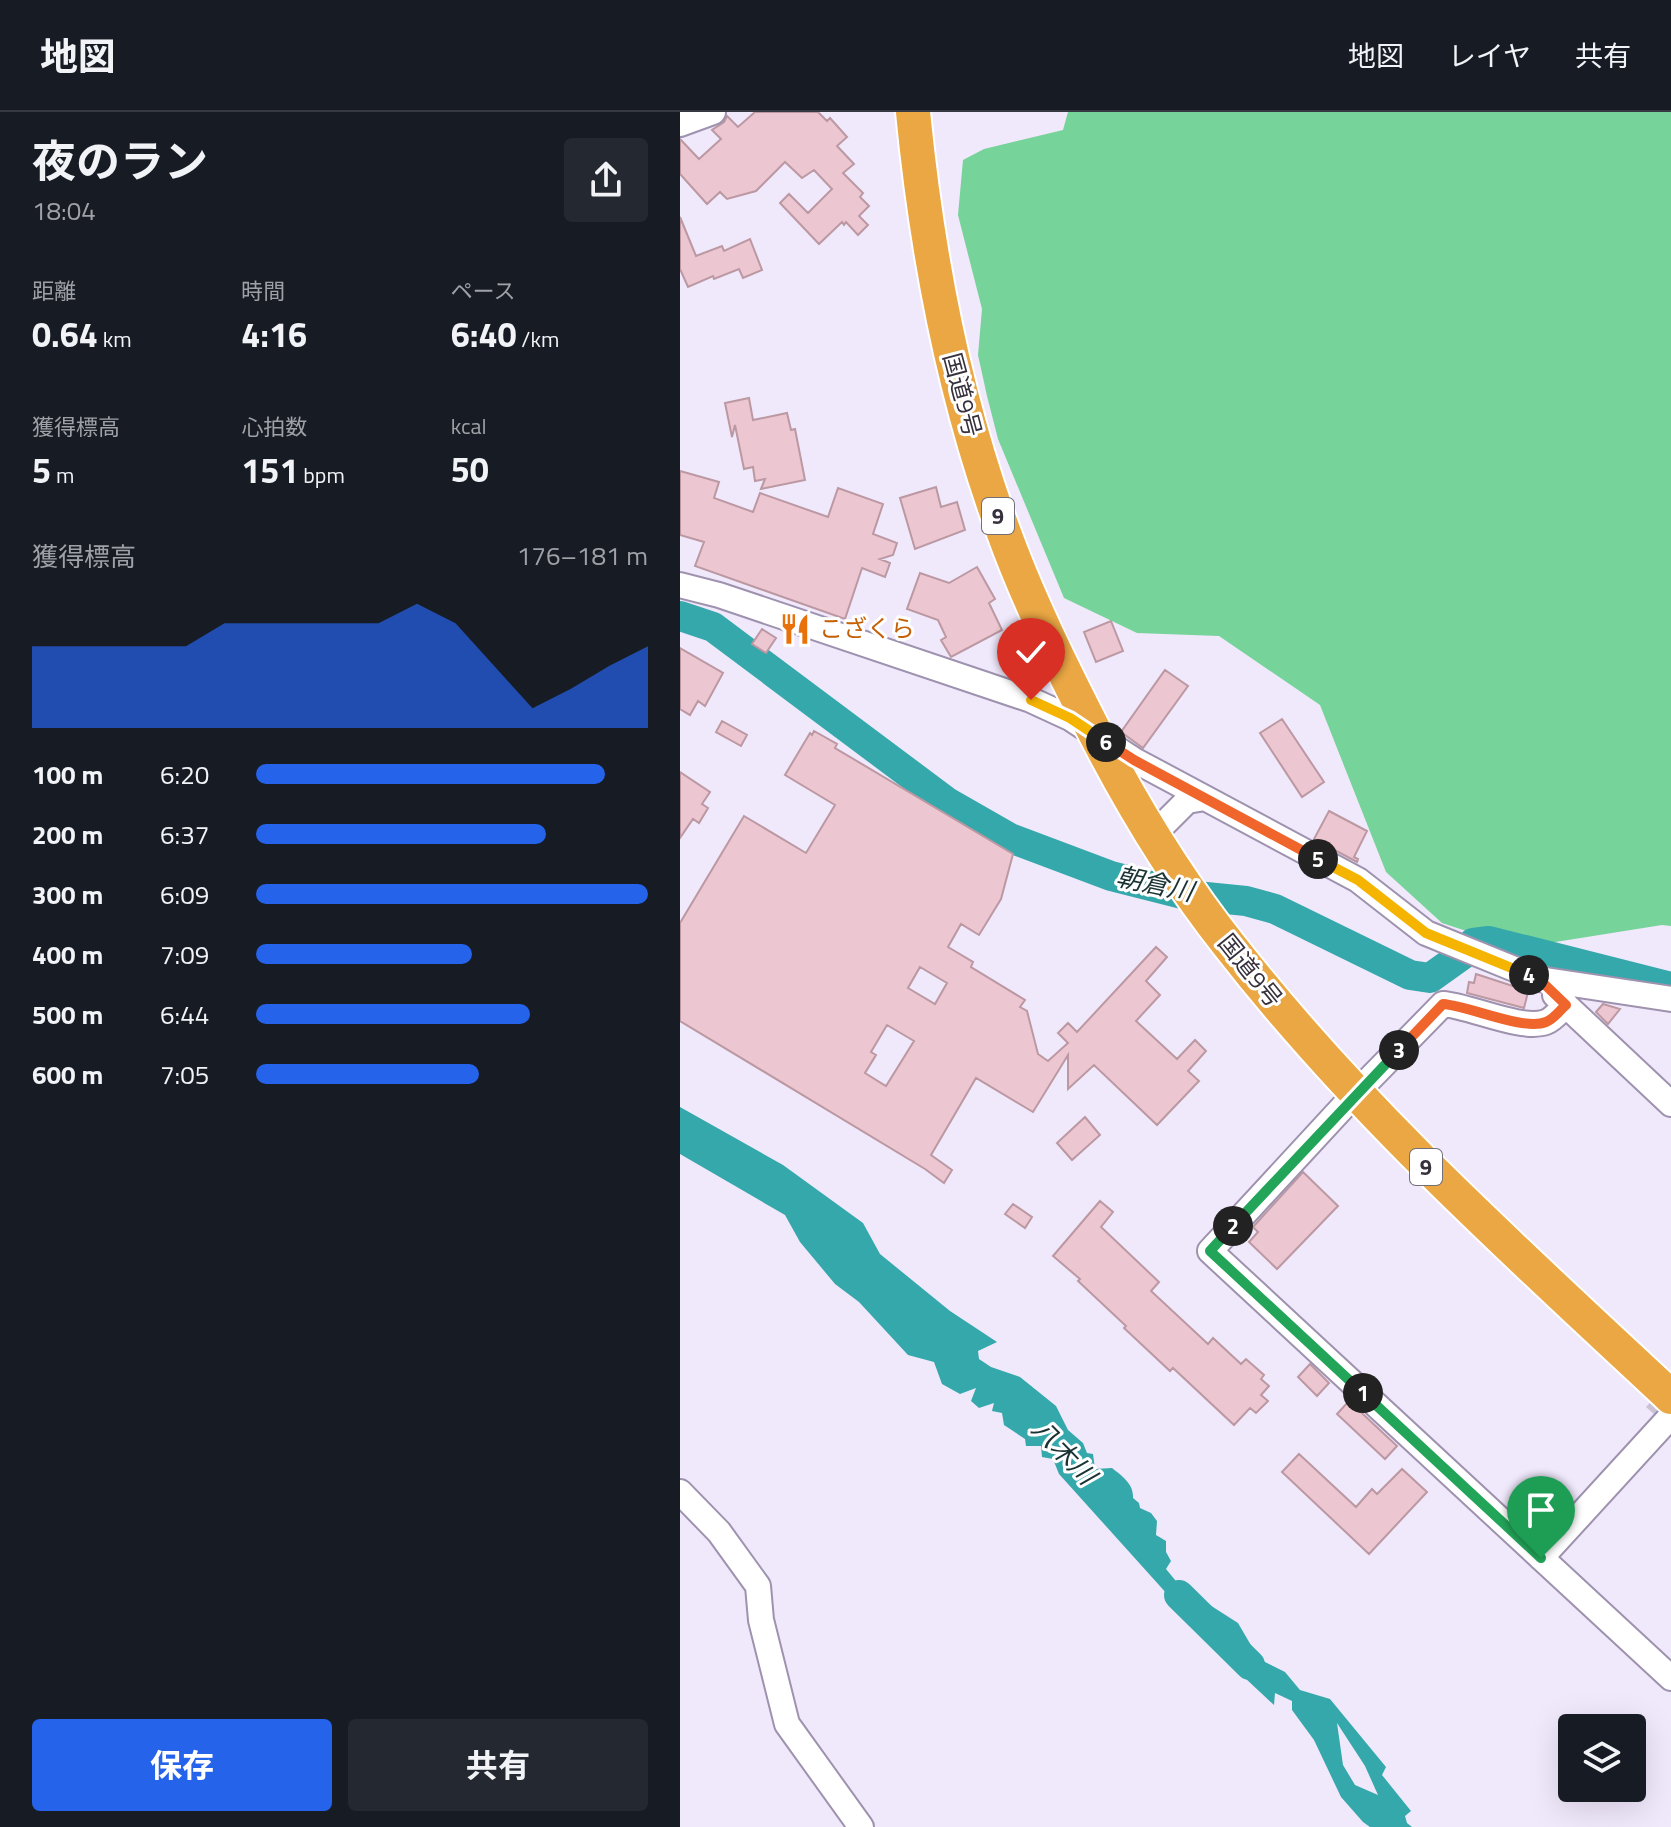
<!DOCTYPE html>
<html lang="ja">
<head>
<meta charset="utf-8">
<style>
	body { margin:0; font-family:"Titillium Web","Noto Sans JP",sans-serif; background:#242831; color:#f1f3f6; height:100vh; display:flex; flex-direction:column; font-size:30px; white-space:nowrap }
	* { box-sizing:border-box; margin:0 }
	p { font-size:26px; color:#9ea1a6 }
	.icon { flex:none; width:44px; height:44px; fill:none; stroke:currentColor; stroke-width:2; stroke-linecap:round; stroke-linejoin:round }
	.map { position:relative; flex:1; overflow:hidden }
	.panel { display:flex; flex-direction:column; background:#171b24; width:680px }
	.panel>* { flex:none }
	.fabs { position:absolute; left:878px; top:1602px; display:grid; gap:16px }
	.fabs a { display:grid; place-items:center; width:88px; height:88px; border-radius:8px; background:#171b24; box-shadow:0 8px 32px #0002; font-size:40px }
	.pin { position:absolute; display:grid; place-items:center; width:68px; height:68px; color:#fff; margin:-82px -34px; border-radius:50% 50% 50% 0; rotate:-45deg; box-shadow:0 0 8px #0007 }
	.pin .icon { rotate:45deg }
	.km { position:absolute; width:40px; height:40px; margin:-20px; border-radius:50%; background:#222; color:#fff; font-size:22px; line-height:40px; text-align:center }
	.round { display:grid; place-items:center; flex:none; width:84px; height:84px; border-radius:8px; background:#242831 }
	.overview { display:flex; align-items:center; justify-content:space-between; height:136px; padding:0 32px }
	h1 { font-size:44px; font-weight:700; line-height:60px }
	.figures { display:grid; grid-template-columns:repeat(3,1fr); gap:12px; height:136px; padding:8px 32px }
	.figures div { display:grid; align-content:center }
	.figures b { font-size:34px; font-weight:700 }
	.figures small { font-size:22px; font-weight:400 }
	.figures p { font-size:22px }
	.chart { height:224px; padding:16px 32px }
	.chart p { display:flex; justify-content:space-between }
	.chart svg { width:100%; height:144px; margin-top:8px; fill:#2563eb; opacity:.7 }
	.action { display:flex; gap:16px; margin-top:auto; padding:16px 32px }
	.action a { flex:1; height:92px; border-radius:8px; background:#2563eb; color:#fff; font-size:32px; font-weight:700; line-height:92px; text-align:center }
	.action a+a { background:#242831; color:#f1f3f6 }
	ul { padding:0 32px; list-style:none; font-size:26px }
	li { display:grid; grid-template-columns:128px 96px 1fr; align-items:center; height:60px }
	li i { height:20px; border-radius:10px; background:#2563eb }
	header { display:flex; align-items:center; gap:48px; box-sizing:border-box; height:112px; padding:0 40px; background:#171b24; border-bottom:2px solid #363941 }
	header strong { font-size:38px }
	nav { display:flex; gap:44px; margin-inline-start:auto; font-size:28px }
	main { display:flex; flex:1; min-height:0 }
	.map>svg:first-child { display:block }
	.green { fill:#76d399 }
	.water { fill:#35a8ab; fill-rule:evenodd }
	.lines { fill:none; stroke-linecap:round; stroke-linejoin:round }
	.river { stroke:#35a8ab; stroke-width:30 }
	.building { fill:#ecc7d1; stroke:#bb98a2; stroke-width:2; fill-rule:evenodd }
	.minor-tunnel { stroke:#cbc3d5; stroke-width:24; stroke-dasharray:24 12; stroke-linecap:butt }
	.minor-casing { stroke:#9e92af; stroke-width:28 }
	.highway-casing { stroke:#fff; stroke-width:38 }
	.minor { stroke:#fff; stroke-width:24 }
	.highway { stroke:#eaa744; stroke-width:34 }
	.split-1-casing { stroke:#fff; stroke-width:16 }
	.split-2-casing { stroke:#fff; stroke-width:16 }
	.split-3-casing { stroke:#fff; stroke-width:16 }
	.split-4-casing { stroke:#fff; stroke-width:16 }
	.split-5-casing { stroke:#fff; stroke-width:16 }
	.split-6-casing { stroke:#fff; stroke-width:16 }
	.split-7-casing { stroke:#fff; stroke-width:16 }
	.split-1 { stroke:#22a559; stroke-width:10 }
	.split-2 { stroke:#22a559; stroke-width:10 }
	.split-3 { stroke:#22a559; stroke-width:10 }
	.split-4 { stroke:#f0652b; stroke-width:10 }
	.split-5 { stroke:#f5b400; stroke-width:10 }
	.split-6 { stroke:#f0652b; stroke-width:10 }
	.split-7 { stroke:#f5b400; stroke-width:10 }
	.labels { text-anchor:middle; stroke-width:6; stroke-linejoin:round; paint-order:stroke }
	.shield { fill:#fff; stroke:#736f77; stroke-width:2 }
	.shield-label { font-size:22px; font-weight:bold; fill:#37313d }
	.street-label { font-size:24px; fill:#37313d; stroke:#fff }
	.food-label { font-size:24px; fill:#c56008; stroke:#fff; text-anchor:start }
	.water-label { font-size:26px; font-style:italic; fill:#1a3233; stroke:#fff }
</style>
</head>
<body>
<header>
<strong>地図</strong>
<nav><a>地図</a><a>レイヤ</a><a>共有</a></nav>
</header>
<main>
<section class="panel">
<div class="overview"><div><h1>夜のラン</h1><p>18:04</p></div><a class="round"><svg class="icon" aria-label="share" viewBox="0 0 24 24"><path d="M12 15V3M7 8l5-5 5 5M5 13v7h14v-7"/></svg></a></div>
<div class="figures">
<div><p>距離</p><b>0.64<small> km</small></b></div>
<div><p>時間</p><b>4:16</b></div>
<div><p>ペース</p><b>6:40<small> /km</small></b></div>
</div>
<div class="figures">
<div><p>獲得標高</p><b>5<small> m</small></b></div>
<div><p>心拍数</p><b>151<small> bpm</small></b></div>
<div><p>kcal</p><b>50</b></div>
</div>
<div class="chart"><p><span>獲得標高</span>176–181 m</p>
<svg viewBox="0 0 160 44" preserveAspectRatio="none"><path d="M0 44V19L10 19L20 19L30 19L40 19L50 12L60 12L70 12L80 12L90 12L100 6L110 12L120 25L130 38L140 32L150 25L160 19V44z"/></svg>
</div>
<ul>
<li><b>100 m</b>6:20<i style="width:89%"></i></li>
<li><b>200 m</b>6:37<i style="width:74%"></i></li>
<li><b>300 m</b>6:09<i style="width:100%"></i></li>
<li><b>400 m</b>7:09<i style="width:55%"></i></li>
<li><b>500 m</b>6:44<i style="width:70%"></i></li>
<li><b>600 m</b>7:05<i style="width:57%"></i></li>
</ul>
<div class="action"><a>保存</a><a>共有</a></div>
</section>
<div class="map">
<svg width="991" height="1715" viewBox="0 0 991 1715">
	<rect width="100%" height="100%" fill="#f0e8fb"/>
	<path class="green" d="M388,0H991V814L982,813L838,836L762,811L706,760L640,593L539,524L457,521L384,486L318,327L307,284L298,243L302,197L278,103L283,48L304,37L383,18Z"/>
	<path class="water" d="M0,995L103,1053L183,1111L200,1142L270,1199L317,1230L298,1239L299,1247L311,1255L340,1265L376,1294L388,1318L403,1331L407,1341L413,1342L415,1357L432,1356C442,1364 454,1372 453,1386L459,1391L460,1396L471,1401L477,1409L476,1423L486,1429V1440L491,1449L486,1457L500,1474L558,1511L579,1547L605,1560L620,1578L650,1587L706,1655L702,1663L731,1699L725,1704L727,1711L732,1715H690L683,1710L661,1685L634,1628L612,1598V1589L595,1581L594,1593L517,1521L488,1483L379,1362L373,1347L362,1345L361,1334H346L345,1327L324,1313L322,1301L312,1299L314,1291L299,1296L291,1289L296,1276L280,1282L262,1272L254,1250L228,1243L179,1190L155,1172L120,1130L105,1103L0,1042ZM657,1611L685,1654L698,1683L675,1673L663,1653Z"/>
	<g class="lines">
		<path class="river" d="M0,504L33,515L267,690L330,726L431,764L506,783L566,789L595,797L730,863L750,866L785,841L793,831L809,829L991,875
			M499,1483L570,1553"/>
	</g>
	<path class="building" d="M75,0H138L147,9L150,6L167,25L157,34L174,52L163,61L183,81L180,85L189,94L179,104L188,113L178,123L166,110L164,113L162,110L139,132L100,91L109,82L128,101L152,77L134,58L122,66L105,50L76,79L47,87L40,80L27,92L0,62V27L19,47L41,27L32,18L44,10L47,4L58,15Z
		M0,105L16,144L42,134L44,139L70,127L82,158L63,166L59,157L34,167L33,164L8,175L0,157Z
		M69,286L73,308L107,301L111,318L115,317L125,368L81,377L85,367L75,369L73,355L64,357L55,313L52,325L45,291Z
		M0,359L39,370L34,386L73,400L80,381L148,405L158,376L203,392L193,422L217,431L213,443L200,447L210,451L205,465L182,456L165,507L15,454L24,430L0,423Z
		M256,375L261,395L277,390L285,418L235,437L220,386Z
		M297,455L315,487L309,491L322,518L271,545L261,528L266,525L258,508L227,497L240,461L269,471Z
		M431,509L443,539L416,550L404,520Z
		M82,517L96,526L86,541L72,532Z
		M0,536L43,561L25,594L18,589L10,603L0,597Z
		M485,558L508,574L463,636L441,620Z
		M602,607L644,670L622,685L580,621Z
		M42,609L67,623L61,634L36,620Z
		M134,619L157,632L155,636L333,742L321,787L299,823L281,812L268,835L293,850L291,855L345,888L340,895L347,899L358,942L368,949L388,931L378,921L388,911L397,920L476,835L487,845L466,869L480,883L456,909L497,947L515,928L526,939L508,959L519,969L477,1013L414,953L388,977V943L353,1000L296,966L251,1043L272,1058L264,1071L245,1057L0,909V811L64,704L126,741L155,693L105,663L130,621L132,623ZM240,855L267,871L255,892L228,876ZM207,913L234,929L206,974L185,961L196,943L191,940Z
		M0,660L30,680L22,692L28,696L19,711L13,707L0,726Z
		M649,699L687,719L674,745L678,747L677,750L634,727Z
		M796,862L845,878L848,880L844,896L787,881L789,870L794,871Z
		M923,892L940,897L928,912L916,900Z
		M405,1005L420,1023L392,1048L377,1031Z
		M623,1060L658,1094L597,1157L569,1130L578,1120L573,1115Z
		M420,1089L433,1100L421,1115L479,1170L471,1179L528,1232L533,1226L561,1252L566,1247L584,1263L581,1267L589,1274L581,1283L588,1289L576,1301L570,1296L554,1313L493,1256L490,1259L444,1216L446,1214L398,1169L400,1167L373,1144Z
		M333,1092L352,1105L345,1116L325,1102Z
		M630,1252L649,1271L637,1284L618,1265Z
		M669,1289L717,1334L705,1347L657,1302Z
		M619,1342L676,1395L692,1377L697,1382L722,1357L747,1380L689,1442L602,1360Z"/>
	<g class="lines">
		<path class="minor-tunnel" d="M975,1303L991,1285"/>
		<defs>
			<path id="minor" d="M0,12L33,0
				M0,473L39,483L351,588L390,606L454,648L678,768L746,821L859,867L991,887
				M473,723L507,689L525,686
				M875,883L991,992
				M886,893C880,898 874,907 866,910C842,919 790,894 763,892L675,982L530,1139L991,1566
				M0,1380L39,1420L78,1474L81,1508L107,1612L181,1715
				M861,1446L991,1304"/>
			<path id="highway" d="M233,0C247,143 274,286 324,421C346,482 374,540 403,597C444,680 492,761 549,833C679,1000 837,1141 991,1285"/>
		</defs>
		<use href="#minor" class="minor-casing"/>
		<use href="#highway" class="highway-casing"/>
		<use href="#minor" class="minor"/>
		<use href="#highway" class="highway"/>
	</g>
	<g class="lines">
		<defs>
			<path id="split-1" d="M683,1281L861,1446"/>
			<path id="split-2" d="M553,1114L530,1139L683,1281"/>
			<path id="split-3" d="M553,1114L719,938"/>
			<path id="split-4" d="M719,938L763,892C790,894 843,919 866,910C874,907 880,898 886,893L859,867L849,863"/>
			<path id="split-5" d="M638,747L678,768L746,821L849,863"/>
			<path id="split-6" d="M426,630L454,648L638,747"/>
			<path id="split-7" d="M351,588L390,606L426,630"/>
		</defs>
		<use href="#split-1" class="split-1-casing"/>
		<use href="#split-2" class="split-2-casing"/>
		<use href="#split-3" class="split-3-casing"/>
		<use href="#split-4" class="split-4-casing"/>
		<use href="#split-5" class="split-5-casing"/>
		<use href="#split-6" class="split-6-casing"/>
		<use href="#split-7" class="split-7-casing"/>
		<use href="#split-1" class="split-1"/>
		<use href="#split-2" class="split-2"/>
		<use href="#split-3" class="split-3"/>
		<use href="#split-4" class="split-4"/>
		<use href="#split-5" class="split-5"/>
		<use href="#split-6" class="split-6"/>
		<use href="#split-7" class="split-7"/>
	</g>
	<defs>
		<symbol id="restaurant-bare" viewBox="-9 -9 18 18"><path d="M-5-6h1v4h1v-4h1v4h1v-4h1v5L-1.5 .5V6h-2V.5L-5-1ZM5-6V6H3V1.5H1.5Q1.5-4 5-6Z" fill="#e8710a" stroke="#fff" stroke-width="2.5" paint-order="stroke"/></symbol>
	</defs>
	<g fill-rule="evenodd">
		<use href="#restaurant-bare" x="93" y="495" width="44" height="44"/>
	</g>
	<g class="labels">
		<g class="shield">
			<rect x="302" y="386" width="32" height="36" rx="6"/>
			<rect x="730" y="1037" width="32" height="36" rx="6"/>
		</g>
		<g class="shield-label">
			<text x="318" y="412">9</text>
			<text x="746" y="1063">9</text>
		</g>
		<g class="street-label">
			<text transform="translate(282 283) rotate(75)" y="8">国道9号</text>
			<text transform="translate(570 859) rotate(51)" y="8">国道9号</text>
		</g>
		<g class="food-label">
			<text x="139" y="525">こざくら</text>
		</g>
		<g class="water-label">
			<text transform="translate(475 772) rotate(12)" y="9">朝倉川</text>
			<text transform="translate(384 1340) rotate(46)" y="9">八木川</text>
		</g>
	</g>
</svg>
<div class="fabs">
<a><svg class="icon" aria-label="layers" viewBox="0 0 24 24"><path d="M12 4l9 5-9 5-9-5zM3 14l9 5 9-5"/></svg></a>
</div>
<div class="pin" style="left:861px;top:1446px;background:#1e9e55"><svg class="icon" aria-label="arrive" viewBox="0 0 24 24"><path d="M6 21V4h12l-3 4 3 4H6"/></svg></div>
<div class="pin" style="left:351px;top:588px;background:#d93025"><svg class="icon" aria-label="check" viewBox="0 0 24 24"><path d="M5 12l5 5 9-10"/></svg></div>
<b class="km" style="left:683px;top:1281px">1</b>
<b class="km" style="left:553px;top:1114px">2</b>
<b class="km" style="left:719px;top:938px">3</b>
<b class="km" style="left:849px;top:863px">4</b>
<b class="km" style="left:638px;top:747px">5</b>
<b class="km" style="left:426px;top:630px">6</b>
</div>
</main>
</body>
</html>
